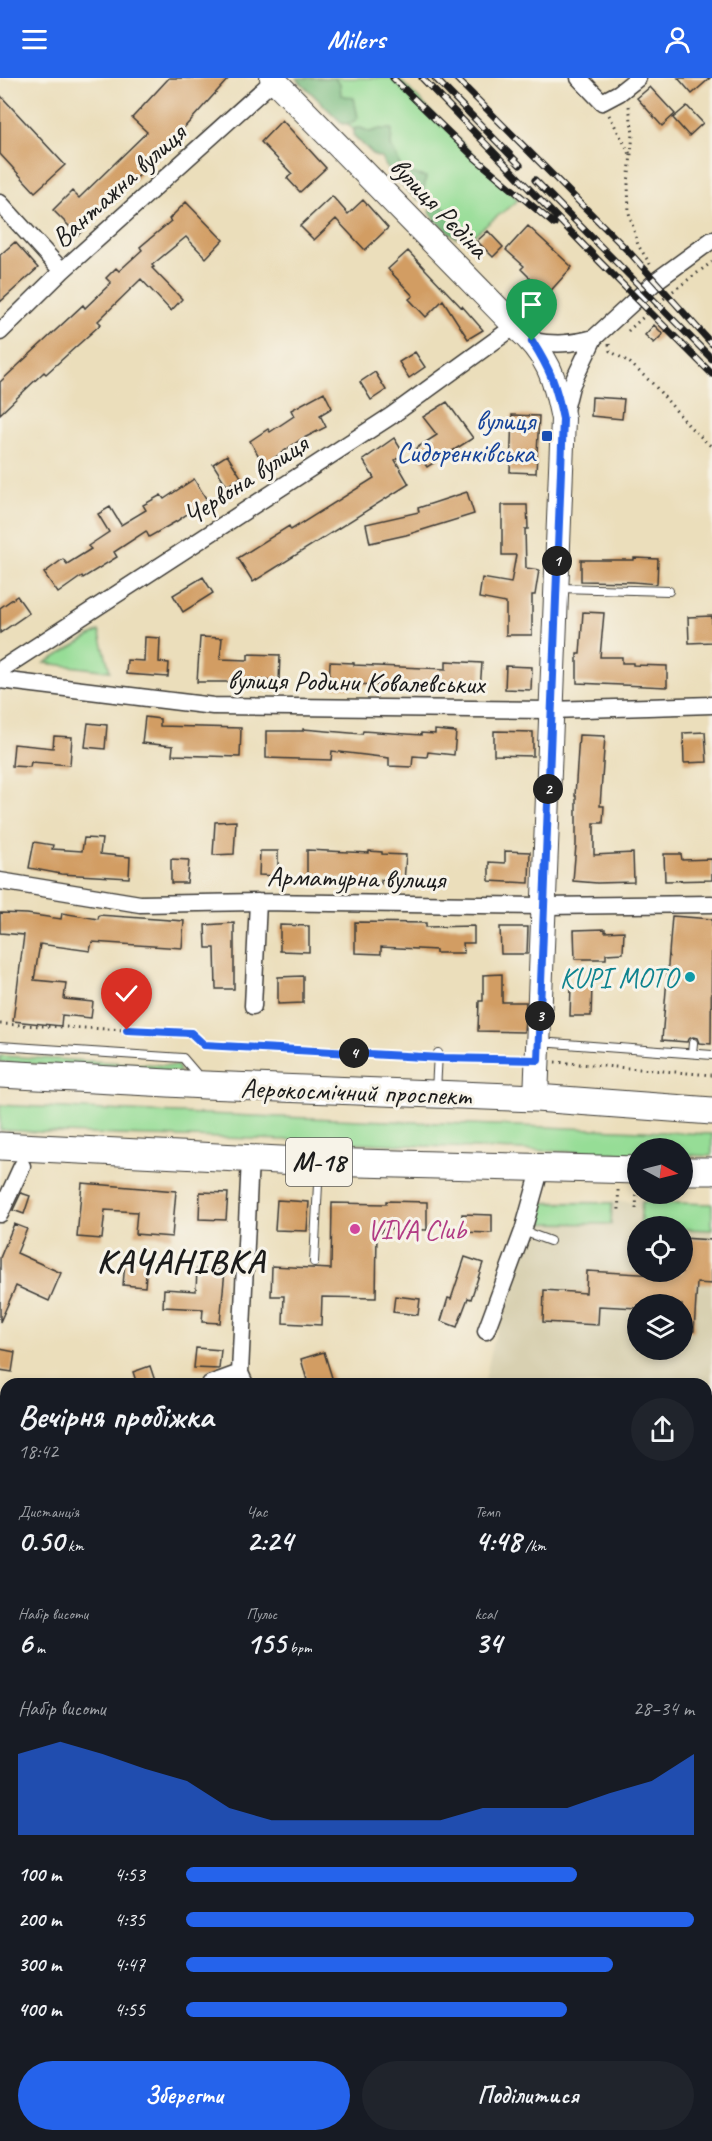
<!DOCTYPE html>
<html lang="uk">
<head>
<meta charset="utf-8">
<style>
	body { margin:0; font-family:Caveat,sans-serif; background:#20242c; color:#f1f3f6; height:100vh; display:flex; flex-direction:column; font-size:22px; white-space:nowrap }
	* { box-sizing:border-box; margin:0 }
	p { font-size:20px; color:#9ea1a6 }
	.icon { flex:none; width:33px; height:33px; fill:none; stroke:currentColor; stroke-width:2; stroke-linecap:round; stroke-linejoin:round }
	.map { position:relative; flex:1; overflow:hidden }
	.drawer { position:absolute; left:0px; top:1300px; width:712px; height:764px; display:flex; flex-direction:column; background:#171b24; border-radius:18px 18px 0 0; box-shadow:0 3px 9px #0003 }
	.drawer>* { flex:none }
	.needle { width:39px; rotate:97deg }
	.buttons { position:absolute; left:627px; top:1060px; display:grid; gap:12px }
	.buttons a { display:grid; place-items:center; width:66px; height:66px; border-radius:50%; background:#171b24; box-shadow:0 3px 9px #0003; font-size:30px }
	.pin { position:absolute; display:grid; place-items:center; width:51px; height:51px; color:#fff; margin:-62px -26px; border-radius:50% 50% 50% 0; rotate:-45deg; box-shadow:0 0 6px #0007 }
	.pin .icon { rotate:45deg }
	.km { position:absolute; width:30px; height:30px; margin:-15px; border-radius:50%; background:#222; color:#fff; font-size:16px; line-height:30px; text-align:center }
	.round { display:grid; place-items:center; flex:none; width:63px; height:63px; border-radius:32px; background:#20242c }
	.overview { display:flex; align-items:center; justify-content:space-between; height:102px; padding:0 18px }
	h1 { font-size:33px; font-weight:800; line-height:45px }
	.stats { display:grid; grid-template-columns:repeat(3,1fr); gap:9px; height:102px; padding:6px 18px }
	.stats div { display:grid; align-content:center }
	.stats b { font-size:30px; font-weight:800 }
	.stats small { font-size:16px; font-weight:400 }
	.stats p { font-size:16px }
	.chart { height:168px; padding:12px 18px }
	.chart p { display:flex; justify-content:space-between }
	.chart svg { width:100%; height:108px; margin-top:6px; fill:#2563eb; opacity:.7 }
	.button { display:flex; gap:12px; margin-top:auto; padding:12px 18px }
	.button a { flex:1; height:69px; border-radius:36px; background:#2563eb; color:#fff; font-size:24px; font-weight:800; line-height:69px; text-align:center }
	.button a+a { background:#20242c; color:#f1f3f6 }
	ul { padding:0 18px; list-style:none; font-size:20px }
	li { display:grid; grid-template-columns:96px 72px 1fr; align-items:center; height:45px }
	li i { height:15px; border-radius:8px; background:#2563eb }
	header { display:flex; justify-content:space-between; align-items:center; height:78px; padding:0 18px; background:#2563eb; color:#fff; font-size:27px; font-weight:800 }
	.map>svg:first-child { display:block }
	.built { fill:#d8d0b1; fill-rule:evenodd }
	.green { fill:#96dd96; stroke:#597c59; stroke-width:1.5 }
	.forest { fill:#78bc7f; stroke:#4a6c4e; stroke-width:1.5 }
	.building { fill:#d29d64 }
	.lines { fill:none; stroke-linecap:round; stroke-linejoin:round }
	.lane-casing { stroke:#3b3934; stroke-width:10 }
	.street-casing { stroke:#3b3934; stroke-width:19 }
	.secondary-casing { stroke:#3b3934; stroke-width:26 }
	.primary-casing { stroke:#3b3934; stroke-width:29 }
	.path { stroke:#3b3934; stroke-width:3; stroke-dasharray:1.5 4.5; stroke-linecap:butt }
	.lane { stroke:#fff; stroke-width:8 }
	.street { stroke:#fff; stroke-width:16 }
	.secondary { stroke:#fff; stroke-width:24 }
	.primary { stroke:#fff; stroke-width:27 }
	.rail-casing { stroke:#1c1c1c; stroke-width:7 }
	.rail { stroke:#f7f3e8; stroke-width:4.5; stroke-dasharray:14; stroke-linecap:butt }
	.route-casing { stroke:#fff; stroke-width:12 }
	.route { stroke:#2563eb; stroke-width:8 }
	.transit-dot { fill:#1a4fb4; stroke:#f7f3e8; stroke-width:2 }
	.culture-dot { fill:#0f9aa8; stroke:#f7f3e8; stroke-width:2 }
	.hotel-dot { fill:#d1479c; stroke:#f7f3e8; stroke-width:2 }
	.labels { text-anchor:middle; stroke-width:6; stroke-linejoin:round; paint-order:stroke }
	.shield { fill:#f7f3e8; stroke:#5e5c59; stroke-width:1.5 }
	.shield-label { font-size:27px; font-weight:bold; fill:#1c1c1c }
	.street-label { font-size:28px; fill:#1c1c1c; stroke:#f7f3e8 }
	.transit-label { font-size:28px; fill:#164399; stroke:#f7f3e8; text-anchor:end }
	.culture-label { font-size:28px; fill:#0d838f; stroke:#f7f3e8; text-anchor:end }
	.hotel-label { font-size:28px; fill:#b23c85; stroke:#f7f3e8; text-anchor:start }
	.district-label { font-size:34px; font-weight:bold; letter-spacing:1.5px; fill:#1c1c1c; stroke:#f7f3e8 }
</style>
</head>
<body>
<header><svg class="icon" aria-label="menu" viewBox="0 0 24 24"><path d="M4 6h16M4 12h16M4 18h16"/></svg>Milers<svg class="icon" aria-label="person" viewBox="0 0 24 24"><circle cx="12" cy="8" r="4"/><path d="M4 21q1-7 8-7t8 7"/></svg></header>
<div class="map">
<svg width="712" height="2063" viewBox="0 0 712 2063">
	<rect width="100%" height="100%" fill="#f7f3e8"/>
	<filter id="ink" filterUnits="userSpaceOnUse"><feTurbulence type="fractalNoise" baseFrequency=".0167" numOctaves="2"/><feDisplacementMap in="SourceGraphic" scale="12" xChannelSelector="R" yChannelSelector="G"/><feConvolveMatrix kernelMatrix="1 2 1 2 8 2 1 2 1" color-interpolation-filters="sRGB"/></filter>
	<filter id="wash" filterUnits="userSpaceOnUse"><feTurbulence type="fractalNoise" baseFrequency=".008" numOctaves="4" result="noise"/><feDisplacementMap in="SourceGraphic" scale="24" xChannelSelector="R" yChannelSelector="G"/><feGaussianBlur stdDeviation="1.35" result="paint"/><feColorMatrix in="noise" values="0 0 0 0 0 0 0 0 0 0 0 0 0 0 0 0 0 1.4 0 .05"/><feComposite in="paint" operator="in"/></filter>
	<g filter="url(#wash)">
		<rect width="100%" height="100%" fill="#ebdebb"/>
		<path class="built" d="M537,1122L712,1125V1457L707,1459L706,1306H484L493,1265ZM638,1149H682V1194H638ZM638,1227H682V1272H638Z"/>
		<path class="green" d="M302,0H398L518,122L465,164Z
			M99,553L110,593L45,585Z
			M0,978L178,988L180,994L0,984Z
			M0,1027C237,1039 475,1045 712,1056V1078L683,1077L682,1071H638L637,1076C510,1073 383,1065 255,1061C170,1058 85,1057 0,1052Z
			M642,1124L712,1126V1152L683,1151L682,1149H640Z
			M540,1125H612L611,1146L533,1145Z"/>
		<path class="forest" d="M296,0H334L340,6L341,17L354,20L358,40L351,45L343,46Z
			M355,50H361L370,54L380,51H392L391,68L397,79L402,93L426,99L423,116L418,122C407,113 385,93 382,80L375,78L353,57Z
			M440,127C453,136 463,144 456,160L436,143L429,133Z
			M0,1999L6,2016V2058H21L23,2063H0Z"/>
		<g id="blocks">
			<path class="building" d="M169,0H229L153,84L78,157L53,132L72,113L79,120L147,54L132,40Z
				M678,0H710L692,16Z
				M650,9L675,36L662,48L637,20Z
				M0,17L65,87L35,114L0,76Z
				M687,28L703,45L689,58L673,40Z
				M282,42L326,90L300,114L287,100L292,96L261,64Z
				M332,118L348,136L363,122L388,150L365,172L336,141L314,162L300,148Z
				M186,124L223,162L206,180L186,159L152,187L154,189L152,190L182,221L171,233L141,201L98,243L101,246L46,296L44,294L0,336V304L83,227L85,230L111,205L106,200L116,190L119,193L142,172L140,169L171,143L169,141Z
				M528,148L572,189L546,218L533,207L535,205L521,191L524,188L506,172Z
				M488,153L503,169L493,179L477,163Z
				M15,164L38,190L0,224V177Z
				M408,173L461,229L462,228L483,252L468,261L443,222L426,239L409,221L413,218L388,191Z
				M654,247L663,256L654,265L645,257Z
				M415,274L425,289L409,300L399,284Z
				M375,294L386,312L371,322L360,304Z
				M324,314L332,330L320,337L326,349L300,362L264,387L250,363L268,351L270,354L294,338L291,332Z
				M592,319L624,321L622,341L591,338Z
				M447,324L473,360L427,389L415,371L437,357L423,339Z
				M512,337L539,338L536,395L510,394Z
				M394,360L404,376L395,382L409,406L253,504L238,480L289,448L291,452L374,400L363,382Z
				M227,377L241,399L227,408L213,386Z
				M194,401L207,422L177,443L149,459L146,453L114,474L117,479L83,500L82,498L58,515L44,495L63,481L67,486L91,471L88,468L109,454L98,436L110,429L121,447L146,432L143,427L161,417L164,421Z
				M467,414L474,436L406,457L370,465L366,446L419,434L418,430Z
				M502,427H527L528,451H525L526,490L539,492L535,517H532V557H506V525L479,520L482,500L511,505L516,477H502Z
				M634,480L658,481L657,506L633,504L581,503V482H634Z
				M203,499L213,515L183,534L173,517Z
				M17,518L29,535L0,555V530Z
				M583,534L604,535L600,579H622V585H633V587L667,588V609L577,605V576H580Z
				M712,538V564L689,565L688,539Z
				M145,559L160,560L159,584L169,585L168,599L126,596L127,582L144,583Z
				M200,559L222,560L220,581L248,582V576L280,577L279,603L243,601V604H197Z
				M446,583L482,585L480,611L353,606V610L329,609L330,584L354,585V587L446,591Z
				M506,588L532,589L531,612L505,611Z
				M145,639L160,641V648L241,650L240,679L172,677L173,668L142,665Z
				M88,645L107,647L105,671L85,669Z
				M303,651L362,656L363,653L421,657V655L435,656V652L456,654L454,677L428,674L427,679L413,678L412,689L389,688V680L332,673L331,682L266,680V653H303Z
				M494,653L533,654V678L494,677Z
				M705,654L707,684L684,685L683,655Z
				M579,657L605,658L600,728H604L603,745H594V777L633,775L634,804L597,805L573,803L576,767V718H575Z
				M54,658L72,659L70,687L31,684L30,689L12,688L14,666L53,670Z
				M236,743L234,776L213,777L215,744Z
				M84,760L102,761L100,776L130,779L129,800L61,796L29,790L34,764L53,767L52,771L82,773Z
				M307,772L369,775V773L382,774V776L406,777L404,804L381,802V806L368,805V802L307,799Z
				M260,773H278V798L259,797Z
				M505,773L530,774L529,805L489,803V784L505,785Z
				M664,776H681L682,782L712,781V802L665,803Z
				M171,781L189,782L187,805H171Z
				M0,835L27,836L61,841L62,835L98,841L99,837L184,843L182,870L92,864L90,873L40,866L34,902L66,905L64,921L93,924L91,940L62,937L61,948L13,943L24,857L0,855Z
				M672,838L712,841L711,966L699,965L697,960L693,959L688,961L687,964L662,962Z
				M355,844L426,845V849L474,848V865H463L464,875H436V872L381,869V876L355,875Z
				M234,845V911H216L215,870H206L205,847Z
				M280,847L309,848V874L280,873Z
				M500,849H528L527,876H501Z
				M605,851V854L624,853L623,875L606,876V881H575L574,852Z
				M502,896V924H526L524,954L478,953L479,923H483V897Z
				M303,898V925L278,926V899Z
				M571,908H592L591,938H570Z
				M82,1105L176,1113L172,1159L135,1156L137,1134L105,1132L102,1161L77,1159Z
				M200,1114L228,1115L226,1142L199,1141Z
				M21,1115L30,1118L24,1136L13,1132Z
				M277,1122L309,1124L307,1153L275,1152Z
				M386,1123L427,1124V1152L382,1151L381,1155H377L376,1220L322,1219L321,1247L283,1245L284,1218H271L272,1188L331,1191L332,1125L386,1126Z
				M462,1136L492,1137V1155L461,1154Z
				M14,1146L27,1151L17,1175L61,1195L49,1223L16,1208L0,1244V1180Z
				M682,1160L712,1162V1206L697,1205L694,1253L682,1252V1227H638V1230L599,1228L598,1247L543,1244L544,1212L586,1215L587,1193L675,1198V1194H682Z
				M465,1179L483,1185L471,1221L468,1220L457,1249L441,1243L448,1220L451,1221Z
				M125,1184L147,1185L145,1209L123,1207Z
				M197,1191L225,1192L220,1245L202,1244L203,1231L163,1229L164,1211L196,1213Z
				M395,1218L420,1221L418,1237L393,1234Z
				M196,1270L221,1272L219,1291L194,1290Z
				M0,1271L15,1274L12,1294L0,1292Z
				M324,1274L334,1306H308L301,1281Z
				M150,1288L156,1306H137L133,1294Z"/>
		</g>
	</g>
	<g filter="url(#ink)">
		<use href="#blocks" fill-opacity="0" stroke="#3b3934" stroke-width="1.5"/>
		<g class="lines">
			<defs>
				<path id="lane" d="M559,510L669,513
					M539,964L712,977
					M0,968L183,980L201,1001
					M692,975L693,965
					M436,1013L438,975
					M523,1153L550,1163
					M314,1184L319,1087"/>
				<path id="street" d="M579,0L602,24L619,15L638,0
					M0,125L62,193
					M0,254L62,193L274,2
					M533,263C555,267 572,266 594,260
					M564,336L571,308L594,260L656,203L712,162
					M0,592L391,338L515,248
					M0,602L213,628L551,632L712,627
					M0,803L140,826L258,824L544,828L712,826
					M253,928L258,824
					M0,1136L22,1088
					M486,1253L523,1153L541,1089
					M210,1306L240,1295
					M245,1306L240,1295L250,1080
					M0,1387L6,1385
					M706,1468L712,1466
					M706,1634L712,1632
					M0,1676L6,1674
					M706,1894L712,1892
					M0,1906L6,1903
					M524,2058L526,2063
					M245,2063L257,2058"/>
				<path id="secondary" d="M272,0L515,248C548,276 555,300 563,341L536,1020
					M0,1993L6,2009
					M25,2058L27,2063"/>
				<path id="primary" d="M0,996L205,1007L536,1020L712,1033
					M0,1068L319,1084L638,1092
					M682,1093H712"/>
			</defs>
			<use href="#lane" class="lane-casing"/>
			<use href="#street" class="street-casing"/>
			<use href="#secondary" class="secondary-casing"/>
			<use href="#primary" class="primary-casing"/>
			<path class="path" d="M629,28L633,56L628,106L629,135L638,167L652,189
				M609,37L630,76
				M628,253L669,216L712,184
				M609,266L610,273L629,284L654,307L691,350L712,369
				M0,946L191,955L203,967L428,979
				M450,980L518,982
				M555,984L712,997
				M618,1112L619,1132
				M636,1131L637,1112"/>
			<use href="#lane" class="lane"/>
			<use href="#street" class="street"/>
			<use href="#secondary" class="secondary"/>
			<use href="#primary" class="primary"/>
			<defs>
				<path id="rail" d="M393,0L475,80L554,146
					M422,0L600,184L712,296
					M435,0L520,87
					M456,0L631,176L712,266
					M535,102L712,281"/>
			</defs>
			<use href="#rail" class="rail-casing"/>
			<use href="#rail" class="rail"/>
		</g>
	</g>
	<g class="lines" filter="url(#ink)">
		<defs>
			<path id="route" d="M127,952L191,955L204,967L441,980L538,982L563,341C556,307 551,293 532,263"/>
		</defs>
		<use href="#route" class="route-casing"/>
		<use href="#route" class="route"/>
	</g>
	<rect class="transit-dot" x="541" y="352" width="12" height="12" rx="3"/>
	<circle class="culture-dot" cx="690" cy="899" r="6"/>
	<circle class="hotel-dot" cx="355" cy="1151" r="6"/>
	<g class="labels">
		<rect class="shield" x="286" y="1060" width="66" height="48" rx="4.5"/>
		<g class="shield-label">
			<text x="319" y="1093">М-18</text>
		</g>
		<g class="street-label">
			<text transform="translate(118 107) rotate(-42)" y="10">Вантажна вулиця</text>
			<text transform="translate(440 129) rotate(46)" y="10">вулиця Рєдіна</text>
			<text transform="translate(245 401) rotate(-33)" y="10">Червона вулиця</text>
			<text transform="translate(356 603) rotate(1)" y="10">вулиця Родини Ковалевських</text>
			<text transform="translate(356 799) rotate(1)" y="10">Арматурна вулиця</text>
			<text transform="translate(356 1013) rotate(2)" y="10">Аерокосмічний проспект</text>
		</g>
		<g class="transit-label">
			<text x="535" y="352">вулиця<tspan x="535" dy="32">Сидоренківська</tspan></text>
		</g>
		<g class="culture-label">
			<text x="678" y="909">KUPI MOTO</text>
		</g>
		<g class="hotel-label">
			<text x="367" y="1161">VIVA Club</text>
		</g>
		<g class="district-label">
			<text x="181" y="1194">КАЧАНІВКА</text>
		</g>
	</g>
</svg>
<div class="buttons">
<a><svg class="needle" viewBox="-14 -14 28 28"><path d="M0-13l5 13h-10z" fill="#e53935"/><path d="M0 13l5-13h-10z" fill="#9ea1a6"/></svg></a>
<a><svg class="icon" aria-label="locate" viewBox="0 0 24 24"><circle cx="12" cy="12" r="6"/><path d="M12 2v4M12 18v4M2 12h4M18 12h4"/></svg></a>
<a><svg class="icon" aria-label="layers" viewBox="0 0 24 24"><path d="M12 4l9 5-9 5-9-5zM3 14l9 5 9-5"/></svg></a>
</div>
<div class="pin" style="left:532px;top:263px;background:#1e9e55"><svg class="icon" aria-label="arrive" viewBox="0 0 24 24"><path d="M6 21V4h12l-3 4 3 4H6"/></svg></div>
<div class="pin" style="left:127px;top:952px;background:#d93025"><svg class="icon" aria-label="check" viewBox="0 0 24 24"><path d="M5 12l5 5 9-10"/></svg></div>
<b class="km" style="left:557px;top:483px">1</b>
<b class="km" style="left:548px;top:711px">2</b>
<b class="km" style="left:540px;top:938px">3</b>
<b class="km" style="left:354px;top:975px">4</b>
<section class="drawer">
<div class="overview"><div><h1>Вечірня пробіжка</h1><p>18:42</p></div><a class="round"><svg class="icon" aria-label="share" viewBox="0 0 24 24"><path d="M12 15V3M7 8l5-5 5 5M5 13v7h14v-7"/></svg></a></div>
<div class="stats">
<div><p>Дистанція</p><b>0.50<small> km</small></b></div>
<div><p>Час</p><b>2:24</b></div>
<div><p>Темп</p><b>4:48<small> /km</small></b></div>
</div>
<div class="stats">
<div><p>Набір висоти</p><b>6<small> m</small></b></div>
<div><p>Пульс</p><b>155<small> bpm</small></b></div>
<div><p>kcal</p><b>34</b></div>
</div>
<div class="chart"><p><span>Набір висоти</span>28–34 m</p>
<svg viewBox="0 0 160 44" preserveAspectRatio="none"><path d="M0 44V11L10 6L20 11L30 17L40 22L50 33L60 38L70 38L80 38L90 38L100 38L110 33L120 33L130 33L140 27L150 22L160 11V44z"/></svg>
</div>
<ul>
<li><b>100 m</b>4:53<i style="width:77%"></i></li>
<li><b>200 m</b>4:35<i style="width:100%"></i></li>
<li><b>300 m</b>4:47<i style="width:84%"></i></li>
<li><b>400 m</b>4:55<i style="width:75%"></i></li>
</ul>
<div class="button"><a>Зберегти</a><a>Поділитися</a></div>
</section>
</div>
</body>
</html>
